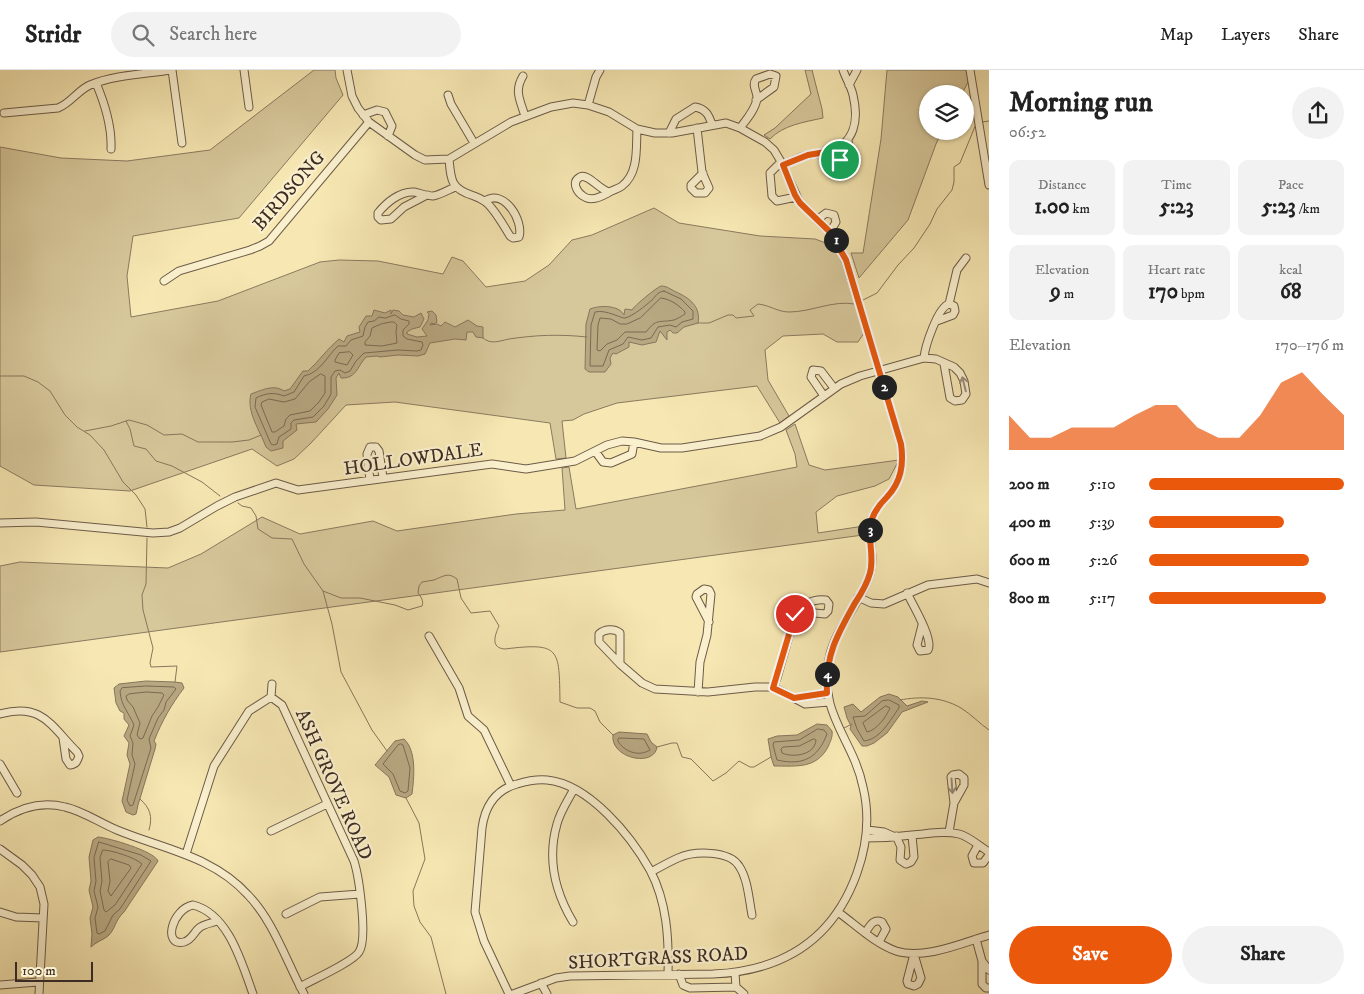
<!DOCTYPE html>
<html lang="en">
<head>
<meta charset="utf-8">
<style>
	body { margin:0; font-family:"IM FELL DW Pica",serif; background:#f2f2f2; color:#222; height:100vh; display:flex; flex-direction:column; font-size:19px; white-space:nowrap }
	* { box-sizing:border-box; margin:0 }
	p { font-size:16px; color:#767676 }
	.icon { flex:none; width:28px; height:28px; fill:none; stroke:currentColor; stroke-width:2; stroke-linecap:round; stroke-linejoin:round }
	.map { position:relative; flex:1; overflow:hidden }
	.side { display:flex; flex-direction:column; background:#fff; width:375px }
	.side>* { flex:none }
	.controls { position:absolute; left:919px; top:15px; display:grid; gap:10px }
	.controls a { display:grid; place-items:center; width:55px; height:55px; border-radius:50%; background:#fff; box-shadow:0 1px 4px #0004; font-size:25px }
	.scale { position:absolute; left:15px; bottom:12px; width:78px; box-sizing:border-box; padding-left:5px; border:2px solid #3d2c24; border-top:0; font-size:14px; line-height:18px; white-space:nowrap; color:#3d2c24; -webkit-text-stroke:4px #faf0ce; paint-order:stroke }
	.pin { position:absolute; display:grid; place-items:center; width:42px; height:42px; color:#fff; margin:-21px; border:2px solid #fff; border-radius:50%; box-shadow:0 1px 5px #0007 }
	.km { position:absolute; width:25px; height:25px; margin:-12px; border-radius:50%; background:#222; color:#fff; font-size:14px; line-height:25px; text-align:center }
	.round { display:grid; place-items:center; flex:none; width:52px; height:52px; border-radius:26px; background:#f2f2f2 }
	.overview { display:flex; align-items:center; justify-content:space-between; height:85px; padding:0 20px }
	h1 { font-size:28px; font-weight:800; line-height:38px }
	.figures { display:grid; grid-template-columns:repeat(3,1fr); gap:8px; height:85px; padding:5px 20px }
	.figures div { display:grid; align-content:center; border-radius:10px; background:#f2f2f2; text-align:center }
	.figures b { font-size:21px; font-weight:800 }
	.figures small { font-size:14px; font-weight:400 }
	.figures p { font-size:14px }
	.chart { height:140px; padding:10px 20px }
	.chart p { display:flex; justify-content:space-between }
	.chart svg { width:100%; height:90px; margin-top:5px; fill:#ea580c; opacity:.7 }
	.cta { display:flex; gap:10px; margin-top:auto; padding:10px 20px }
	.cta a { flex:1; height:58px; border-radius:30px; background:#ea580c; color:#fff; font-size:20px; font-weight:800; line-height:58px; text-align:center }
	.cta a+a { background:#f2f2f2; color:#222 }
	ul { padding:0 20px; list-style:none; font-size:16px }
	li { display:grid; grid-template-columns:80px 60px 1fr; align-items:center; height:38px }
	li i { height:12px; border-radius:6px; background:#ea580c }
	header { display:flex; align-items:center; gap:30px; box-sizing:border-box; height:70px; padding:0 25px; background:#fff; border-bottom:1px solid #e0e0e0 }
	header strong { font-size:24px }
	nav { display:flex; gap:28px; margin-inline-start:auto; font-size:18px }
	.search { width:350px; height:45px; background:#f2f2f2; display:flex; align-items:center; gap:12px; box-sizing:border-box; padding:0 18px; border-radius:28px; color:#767676; font-size:19px }
	main { display:flex; flex:1; min-height:0 }
	.map>svg:first-child { display:block }
	.green { fill:#d7c89b; stroke:#8a7a60 }
	.water { fill:#b8a882; stroke:#87765c }
	.lines { fill:none; stroke-linecap:round; stroke-linejoin:round }
	.shore { stroke:#7a6a53; stroke-width:1 }
	.stream { stroke:#87765c; stroke-width:1 }
	.minor-casing { stroke:#6c5b48; stroke-width:9 }
	.minor { stroke:#faf0ce; stroke-width:7 }
	.oneway { stroke:#9c8e79 }
	.route-casing { stroke:#fff; stroke-width:10 }
	.route { stroke:#ea580c; stroke-width:6 }
	.labels { text-anchor:middle; stroke-width:4.5; stroke-linejoin:round; paint-order:stroke }
	.street-label { font-size:19px; fill:#3d2c24; stroke:#faf0ce }
</style>
</head>
<body>
<header>
<strong>Stridr</strong>
<div class="search"><svg class="icon" aria-label="search" viewBox="0 0 24 24"><circle cx="10" cy="10" r="6"/><path d="M15 15l6 6"/></svg>Search here</div>
<nav><a>Map</a><a>Layers</a><a>Share</a></nav>
</header>
<main>
<div class="map">
<svg width="989" height="924" viewBox="0 0 989 924">
	<rect width="100%" height="100%" fill="#f7e8b3"/>
	<filter id="stains"><feTurbulence type="fractalNoise" baseFrequency=".004" numOctaves="4"/><feColorMatrix values="0 0 0 0 .2 0 0 0 0 .09 0 0 0 0 .02 0 0 0 .5 -.17"/></filter>
	<radialGradient id="worn" r=".72"><stop offset=".6" stop-color="#630" stop-opacity="0"/><stop offset="1" stop-color="#630" stop-opacity=".3"/></radialGradient>
	<path class="green" d="M314,0H335L336,8L343,25L239,148L133,166L127,206L131,247L218,231L320,192L339,190L378,191L443,204L452,187L463,191L486,217L525,211L549,195L572,170L592,165L654,138L679,153L760,166L815,169L834,176L842,193L864,263L858,272H837L823,264L783,266L765,280L768,310L789,346L780,353L757,316L617,333L584,344L573,350L562,351L566,388L556,389L550,353L395,332L346,335L311,373L294,389L277,396L252,379L130,421L34,415L0,396V77L61,88L127,91L210,80Z
		M805,0H812L822,39L823,48C805,52 783,55 770,69L764,65L775,58L811,24Z
		M887,0H968L969,10L962,24H928V61H942L936,74L908,150L859,208L851,183H863L881,69Z
		M795,354L809,395L825,400L899,390L889,409L875,416L837,426L816,442L818,463L864,456L863,465L0,582V496L20,492L168,498L201,484L262,447L300,464L373,451L397,461L516,444L565,440L562,398L569,397L576,439L797,397L795,384L786,360Z"/>
	<path class="water" d="M661,216C667,216 670,219 676,222C690,228 701,237 698,253L684,257L677,263H673L670,260L667,262V270L660,261L656,272L642,275L629,272V277L616,284L613,283L610,288L611,294L605,302H589L585,299L586,254L590,239C600,235 619,235 624,245L625,239L632,240C634,236 657,217 661,216Z
		M374,240L385,243L391,240V244L393,240L399,241L403,245L414,247L421,243L424,249L420,257L412,259L407,262V264L417,267L427,266L422,259L428,250L429,244L427,242L432,241L436,245L437,252L434,254L431,253L430,255L437,254L441,256L445,252L455,257L468,250L477,256L483,257V268L476,267L473,262H467L466,270L455,269L430,273L425,284L418,286L398,285L380,287L377,286L366,287C357,297 356,309 341,308L339,303L336,308L337,325L328,339L316,352L296,354L297,360L283,371V378L271,381L266,377C260,361 246,341 251,324C262,320 274,314 284,321L290,319L303,301H308C319,291 327,279 339,269L344,272L347,266L360,262L359,257L366,246H372Z
		M146,611L175,612L182,613L184,618C171,635 162,651 154,671L156,674L155,679L138,735L136,744L133,745L126,742L122,731L130,694L127,685L129,673L124,666L129,655L124,649V643L120,641L116,633L114,618L119,614Z
		M889,624L898,627L907,636L922,631L928,632L902,642L887,663L874,673L867,676H862L850,659L851,656L847,648L844,637L853,634L861,642L880,627Z
		M817,654L827,655L832,661C833,667 830,672 828,677C816,699 797,696 774,696L771,687L768,669L777,666L797,665Z
		M619,662L647,664L651,672L657,677C654,698 610,688 613,665Z
		M404,669C417,681 414,708 412,724L406,728L396,725L389,707L375,695L395,671Z
		M98,767C109,768 154,781 158,791L124,842C115,850 115,860 108,866C103,870 96,872 91,877L92,864L90,848L93,837L89,820L91,811L89,787L93,770Z"/>
	<g class="lines">
		<path class="shore" d="M664,221L681,229L693,241V249L682,252L676,257L670,255L658,257L651,268L642,270L628,267L623,274L609,280L603,296H590L591,255L595,242C606,239 622,249 625,248C633,246 645,236 652,230C656,226 657,222 664,221Z
			M661,228C670,229 679,235 685,242V244C682,246 677,249 674,250C658,253 657,248 646,262H625L617,270L607,274L600,281L597,280L598,255L600,248L611,249L620,254H627L640,248Z
			M395,245L401,249L409,251V254L403,260V266L407,269L422,272L423,275L421,280L417,281L398,280L364,283L356,291L350,301L345,303L340,300L335,301L331,307V324L324,336L313,347L294,350L291,353V359L279,367L277,374L273,375L271,374L255,337L256,328C266,323 274,322 284,326L294,322L304,306C320,303 327,286 338,276H346L351,270L363,266L365,257L368,252L374,251L379,247L385,248Z
			M391,252H394L397,255L396,262L397,273L382,276L365,275V272L370,266L372,258L381,254Z
			M350,282L353,285L347,295L335,292V290L339,283Z
			M321,304L325,306V323L319,332L310,341L290,345L286,349L284,356L275,362H272L261,335L262,332L269,329L284,332L295,329L309,312Z
			M146,616L174,617L176,619L166,632L164,640L158,648L149,669L151,678L133,735L130,736L127,730L135,694L132,685L133,673L130,666L134,655C128,641 121,636 120,621L122,618Z
			M147,622L162,623L164,625L158,637L152,646L143,668L140,669L137,665L140,653L133,637L127,630L126,626L129,624Z
			M889,630L899,635V638C890,650 881,669 864,671L857,659L853,647L865,646L882,631Z
			M886,636L890,638C886,647 877,660 867,662L863,653Z
			M818,659L824,660L827,664C818,688 803,696 777,690L773,675L774,672L799,670Z
			M619,668L644,669L650,680C639,687 624,682 618,671Z
			M814,669L816,670C815,685 793,688 782,683L781,679L783,677L799,676Z
			M401,674L403,675L410,698L408,721L405,723L400,721L393,704L383,694L398,675Z
			M99,772L141,785L151,791L120,839L113,845L105,861L99,864L97,863L95,848L98,837L94,821L96,811L94,788Z
			M103,780C112,780 136,788 142,794L115,835L106,842L104,840L100,821L102,811L100,788Z
			M111,789L129,795L131,798L111,826L108,821L110,811L108,792Z"/>
		<path class="stream" d="M982,52L989,51
			M863,230L877,223L898,195L914,178L930,154L937,139L952,120L954,112V97L960,93L976,54
			M698,253H709L728,245H733L736,248L754,246L750,240L758,234C769,235 778,242 789,242C812,242 832,230 855,234
			M483,268C491,275 499,271 509,269C536,265 559,264 587,267
			M0,306H24L38,312L50,321L65,345L77,357L90,365L104,380L123,412L136,425L145,439L147,457
			M126,351L130,359L134,376L146,379L156,391L172,396L202,412L220,426
			M85,361L111,356L129,350L147,355L164,365L182,364L198,372H232L249,370L261,365
			M238,433L242,436L251,438L256,446L258,459L272,468L292,469L304,494L323,521L332,554L341,602L372,660L387,681
			M147,468L146,514L142,525L143,540L153,578L150,593L151,597L177,596L175,612
			M323,521L341,528H360L395,535L408,540L422,536C424,531 421,527 418,523L419,516L422,512C426,511 430,511 434,510C444,506 448,502 457,509L461,528L471,543L490,541L499,556C495,565 490,578 505,579C561,572 559,579 560,632L577,638H590L595,641L600,652L613,665
			M900,630C921,626 942,627 961,638C971,644 980,654 989,660
			M842,659L852,654
			M657,677L672,673H677L682,687L691,689L713,711L726,703L739,691L750,697H754L771,687
			M406,728L419,753L425,789L413,821L414,836L420,852L431,867L446,924
			M140,729C150,738 153,746 149,760"/>
		<defs>
			<path id="minor" d="M172,0L182,73
				M244,0L249,37
				M347,0L352,26L358,38L369,52L415,85L425,90L449,89L511,52L551,37L573,33L588,35L609,42L637,59L655,63H672L726,53L740,58L765,72L774,80L780,90L800,133L830,162L846,190L901,374C904,394 901,411 887,427C881,434 875,439 872,448C866,466 876,485 870,504C861,534 835,557 829,589C818,645 853,668 863,717C870,746 867,775 857,803C833,870 783,901 713,904L570,906L556,908L513,924
				M970,0L989,115
				M523,6C514,21 520,30 525,46
				M96,13C105,34 112,56 111,79
				M849,15L857,0
				M448,25L451,34L474,73
				M588,35L596,7L600,0
				M4,43L58,38C71,33 78,20 90,15C114,5 145,4 171,0
				M363,45L377,40L385,42L392,56L388,66
				M697,58L702,102L709,118L705,123H696L691,118V115L703,103
				M740,58C746,50 755,40 757,29C758,22 751,16 756,9L770,4L776,6L774,17L756,30
				M669,63L676,49L695,37C706,39 709,45 712,55
				M826,82L837,89C849,88 849,79 848,69
				M449,89C451,111 451,119 474,126C479,128 484,130 488,134C496,142 504,156 510,166L513,168L519,167C524,151 504,118 485,131
				M781,92L770,103L772,126L777,131L796,127
				M783,95C791,92 799,87 808,85C815,84 821,84 828,82C855,74 859,50 853,25C851,16 846,9 843,0
				M609,122C598,119 588,103 580,107C571,112 577,122 583,126C591,132 600,127 608,123C612,120 618,119 622,116C639,103 636,78 637,59
				M427,125L404,137L391,149L381,150L378,147V143C386,133 400,121 414,122C420,123 426,126 433,126C440,125 448,120 455,117
				M817,150L826,143L834,145L836,152L830,162
				M164,211L179,201L250,180L260,176L269,171L369,52
				M949,234L957,200L966,188
				M924,288C925,276 938,237 949,234L954,236L955,241L953,245L937,251
				M824,326L811,307L813,300L821,301L834,318
				M595,381L603,392L611,393L632,384L634,372
				M370,410L367,384L370,377H376L379,381L383,408
				M0,453L36,452L153,463L169,462L180,458L217,436L235,427L276,413L298,420L492,394L526,399L575,391L607,375L622,371L634,372L661,378H682L760,366L781,357L841,314L860,306L924,288L936,289L954,297L960,303L964,311L966,324L962,330L955,331L950,328L944,294
				M907,523C913,535 934,570 928,580L920,581L917,575L922,555
				M858,527L871,533L884,534L928,515L977,509L989,513
				M429,566L459,618L468,646L484,660L511,716
				M620,594L599,572V564C604,559 614,558 620,563V594L642,613L655,619L708,622L755,617H773L805,634L829,632
				M272,614L271,627L282,635L354,791C359,807 368,869 359,882C353,892 312,910 300,917
				M773,617L777,608L795,545C803,535 812,528 826,530L829,534L828,541L825,544L804,542L795,545
				M698,622L700,592L707,565L711,524L709,520L704,519L697,524L696,527L709,552
				M794,628L827,623
				M0,644C42,632 51,656 77,682L79,686C77,692 76,694 70,695L66,689L63,668
				M0,694L17,723
				M0,751C19,738 42,731 65,737C83,741 100,753 117,760C163,779 213,786 248,825C274,852 286,891 304,924
				M867,760L884,762L893,766
				M271,761L327,734
				M949,762L954,733L951,707L953,705L959,704L964,708V715L954,733
				M896,766L901,777L900,790L906,794L911,792L914,787L912,765
				M866,768C882,768 897,767 912,765C928,764 943,760 959,764C970,767 979,776 989,782
				M978,775L972,786L974,793H983L989,785
				M0,779L22,795L32,805L40,817L44,834L39,924
				M186,784L214,696L249,641L271,627
				M651,802C660,797 669,792 678,788C694,781 729,780 739,796C748,809 749,830 752,845
				M0,842L16,847L43,848
				M838,842C856,855 874,873 896,881C924,890 962,873 989,865
				M286,844L320,827L360,824
				M217,851C212,853 203,854 199,858C194,862 192,870 184,872C162,877 172,839 193,835C229,844 242,894 253,924
				M573,852C555,822 547,789 557,754C560,742 568,730 574,719
				M865,863C870,856 873,848 882,852L886,859L879,872
				M976,869L982,891L989,900
				M914,884L921,908L918,914L914,916L908,914L907,911Z
				M982,891V914L986,918H989
				M735,903L736,917L744,924
				M679,904L683,915L690,918L736,917
				M541,913L547,924
				M0,915L38,912
				M509,924L484,871L475,842L482,758C485,736 495,720 517,714C527,711 537,709 547,710C589,714 631,766 650,800C667,832 669,869 668,904"/>
		</defs>
		<use href="#minor" class="minor-casing"/>
		<use href="#minor" class="minor"/>
	</g>
	<defs><path id="oneway-shaft" d="M-6 0H5M1.5-3L5.5 0L1.5 3" fill="none" stroke-width="1.6" stroke-linecap="round" stroke-linejoin="round" transform="scale(1.25)"/></defs>
	<g class="oneway">
		<use href="#oneway-shaft" transform="translate(964 314) rotate(-104)"/>
		<use href="#oneway-shaft" transform="translate(952 716) rotate(86)"/>
	</g>
	<g class="lines">
		<defs>
			<path id="route" d="M795,544L773,618L794,628L827,623C825,586 837,565 855,533C861,524 867,514 870,503C875,485 866,467 872,449C875,440 880,434 887,427C901,412 904,395 901,374L846,190L830,162L800,133L795,125L783,95L808,85L826,82L832,88L840,90"/>
		</defs>
		<use href="#route" class="route-casing"/>
		<use href="#route" class="route"/>
	</g>
	<g class="labels">
		<g class="street-label">
			<text transform="translate(288 120) rotate(-49)" y="7">BIRDSONG</text>
			<text transform="translate(413 388) rotate(-8)" y="7">HOLLOWDALE</text>
			<text transform="translate(335 714) rotate(66)" y="7">ASH GROVE ROAD</text>
			<text transform="translate(658 887) rotate(-3)" y="7">SHORTGRASS ROAD</text>
		</g>
	</g>
	<rect width="100%" height="100%" filter="url(#stains)"/>
	<rect width="100%" height="100%" fill="url(#worn)"/>
</svg>
<div class="controls">
<a><svg class="icon" aria-label="layers" viewBox="0 0 24 24"><path d="M12 4l9 5-9 5-9-5zM3 14l9 5 9-5"/></svg></a>
</div>
<div class="scale">100 m</div>
<div class="pin" style="left:840px;top:90px;background:#1e9e55"><svg class="icon" aria-label="arrive" viewBox="0 0 24 24"><path d="M6 21V4h12l-3 4 3 4H6"/></svg></div>
<div class="pin" style="left:795px;top:544px;background:#d93025"><svg class="icon" aria-label="check" viewBox="0 0 24 24"><path d="M5 12l5 5 9-10"/></svg></div>
<b class="km" style="left:836px;top:170px">1</b>
<b class="km" style="left:884px;top:317px">2</b>
<b class="km" style="left:870px;top:460px">3</b>
<b class="km" style="left:827px;top:604px">4</b>
</div>
<section class="side">
<div class="overview"><div><h1>Morning run</h1><p>06:52</p></div><a class="round"><svg class="icon" aria-label="share" viewBox="0 0 24 24"><path d="M12 15V3M7 8l5-5 5 5M5 13v7h14v-7"/></svg></a></div>
<div class="figures">
<div><p>Distance</p><b>1.00<small> km</small></b></div>
<div><p>Time</p><b>5:23</b></div>
<div><p>Pace</p><b>5:23<small> /km</small></b></div>
</div>
<div class="figures">
<div><p>Elevation</p><b>9<small> m</small></b></div>
<div><p>Heart rate</p><b>170<small> bpm</small></b></div>
<div><p>kcal</p><b>68</b></div>
</div>
<div class="chart"><p><span>Elevation</span>170–176 m</p>
<svg viewBox="0 0 160 44" preserveAspectRatio="none"><path d="M0 44V27L10 38L20 38L30 33L40 33L50 33L60 27L70 22L80 22L90 33L100 38L110 38L120 27L130 11L140 6L150 17L160 27V44z"/></svg>
</div>
<ul>
<li><b>200 m</b>5:10<i style="width:100%"></i></li>
<li><b>400 m</b>5:39<i style="width:69%"></i></li>
<li><b>600 m</b>5:26<i style="width:82%"></i></li>
<li><b>800 m</b>5:17<i style="width:91%"></i></li>
</ul>
<div class="cta"><a>Save</a><a>Share</a></div>
</section>
</main>
</body>
</html>
